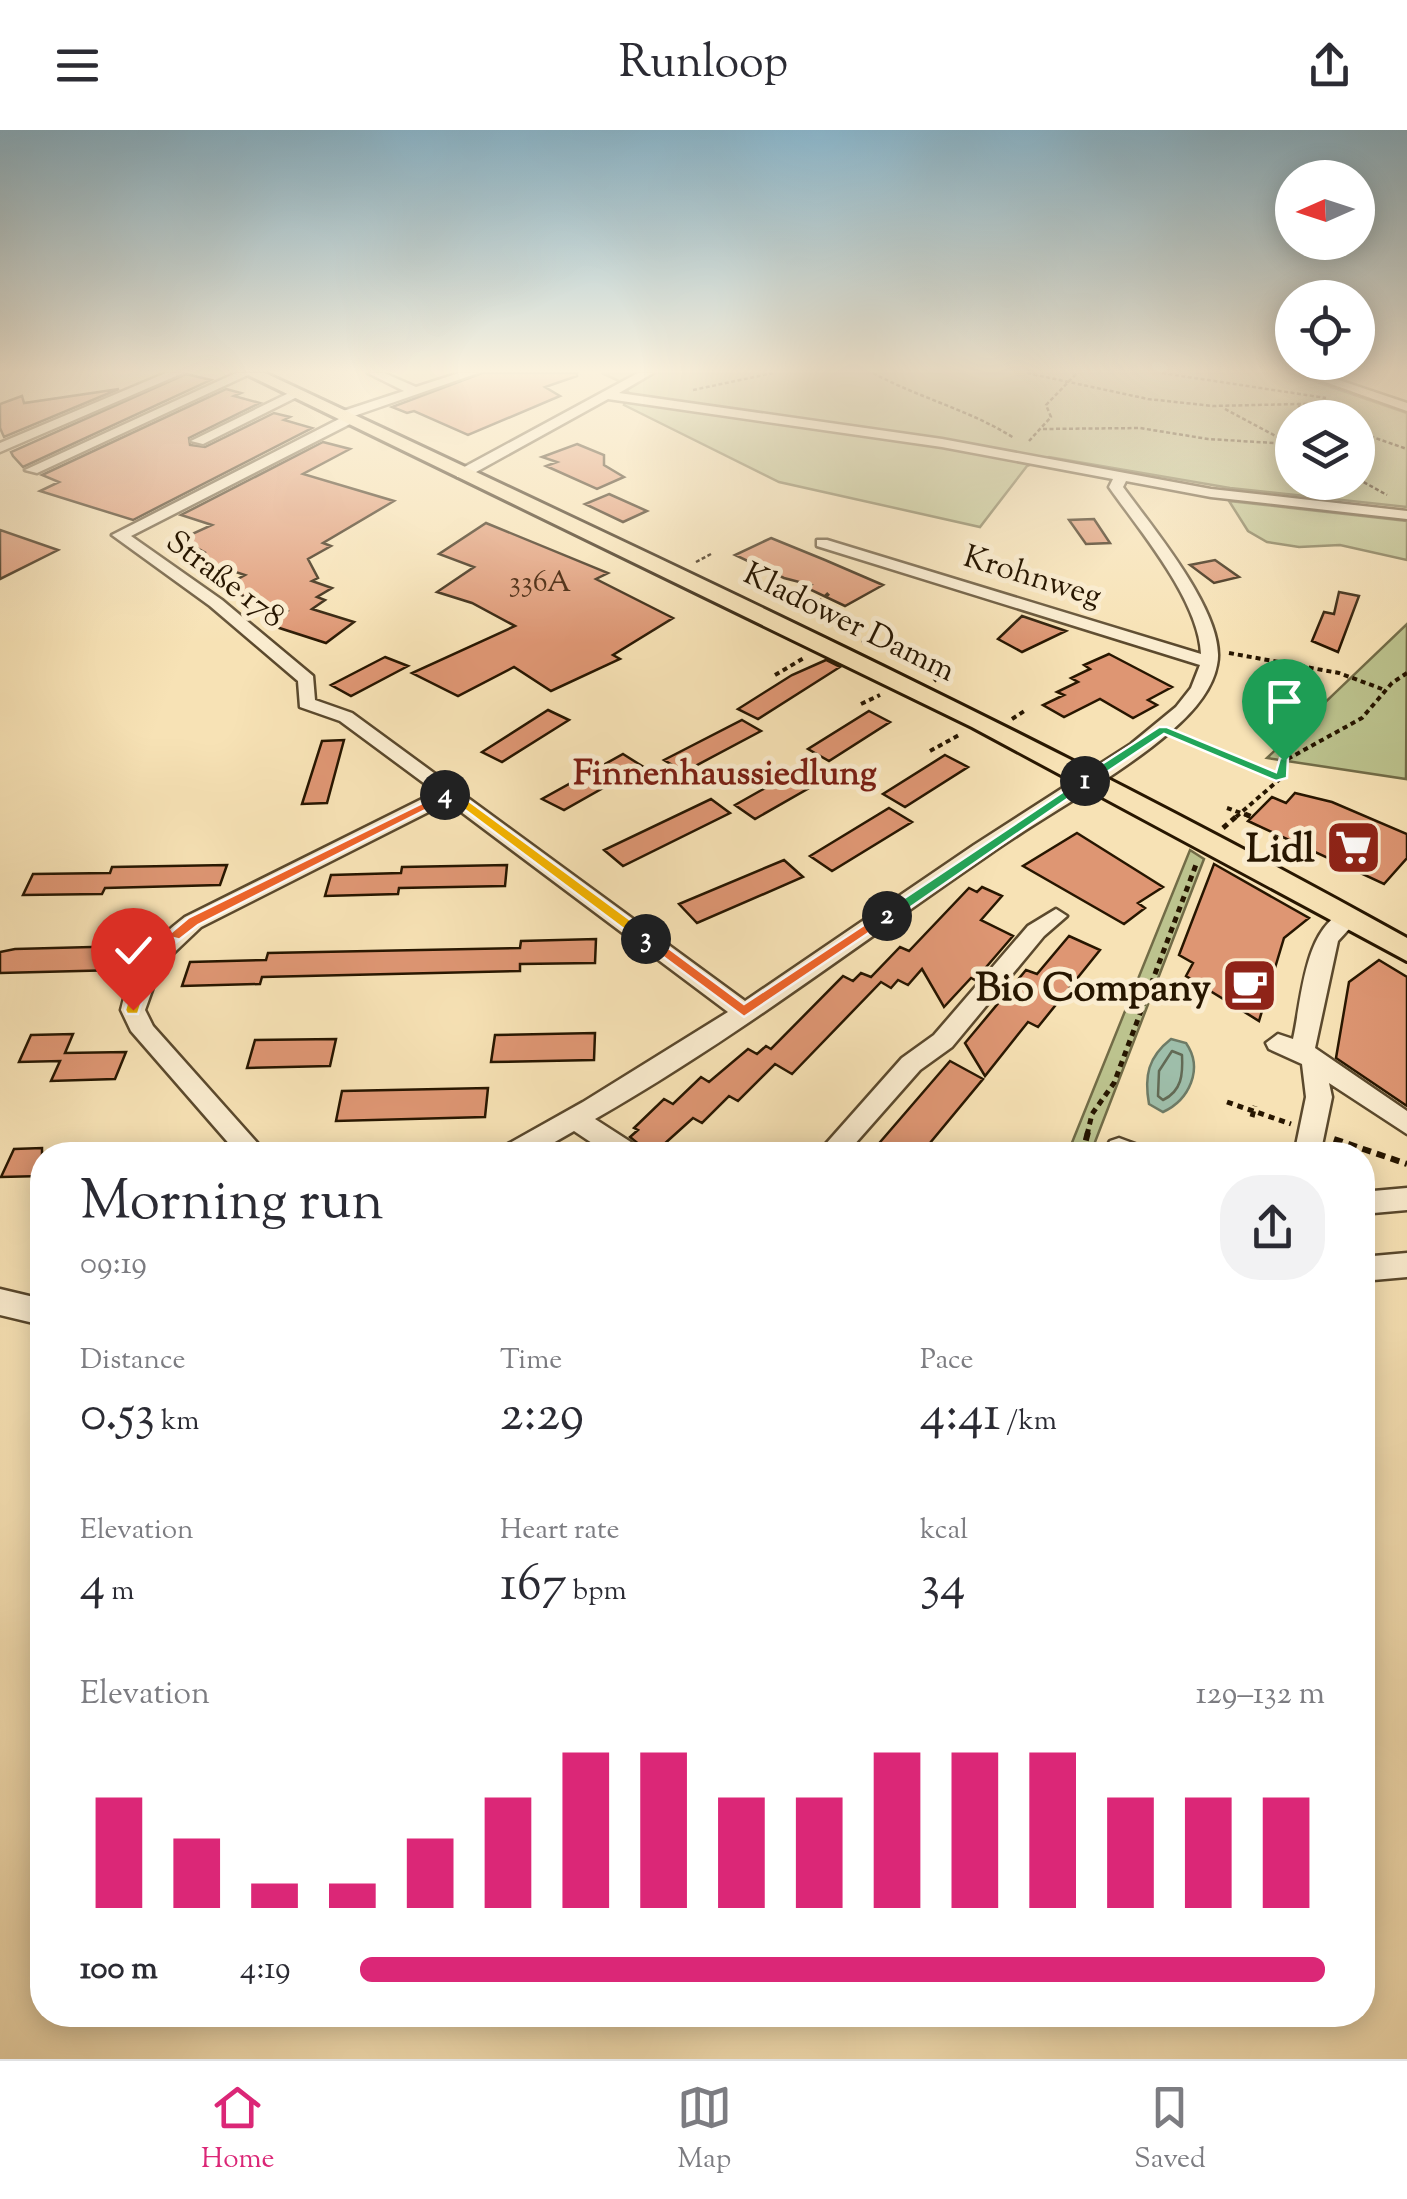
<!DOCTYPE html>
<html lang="en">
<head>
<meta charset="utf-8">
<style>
	body { margin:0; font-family:"Sorts Mill Goudy",serif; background:#f2f2f3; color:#2b2b33; height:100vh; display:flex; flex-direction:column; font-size:38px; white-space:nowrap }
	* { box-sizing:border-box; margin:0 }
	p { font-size:32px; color:#7c7c81 }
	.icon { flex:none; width:55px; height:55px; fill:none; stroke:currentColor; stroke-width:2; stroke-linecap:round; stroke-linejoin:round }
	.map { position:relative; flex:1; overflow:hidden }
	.details { position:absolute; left:30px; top:1012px; width:1345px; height:885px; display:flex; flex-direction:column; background:#fff; border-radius:40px; box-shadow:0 5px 25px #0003 }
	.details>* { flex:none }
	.needle { width:65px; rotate:267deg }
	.tools { position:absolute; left:1275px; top:30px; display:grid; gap:20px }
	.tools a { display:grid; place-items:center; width:100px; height:100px; border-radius:50%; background:#fff; box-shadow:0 5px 25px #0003; font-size:50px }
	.pin { position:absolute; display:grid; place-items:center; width:85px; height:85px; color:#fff; margin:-102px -42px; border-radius:50% 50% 50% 0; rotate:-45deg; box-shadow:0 0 10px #0007 }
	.pin .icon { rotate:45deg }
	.km { position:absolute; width:50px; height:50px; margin:-25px; border-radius:50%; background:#222; color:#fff; font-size:28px; line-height:50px; text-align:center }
	.round { display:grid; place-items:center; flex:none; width:105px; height:105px; border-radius:40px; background:#f2f2f3 }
	.head { display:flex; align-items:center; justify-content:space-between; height:170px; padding:0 50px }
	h1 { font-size:55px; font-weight:600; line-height:75px }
	.figures { display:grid; grid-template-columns:repeat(3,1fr); gap:15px; height:170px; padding:10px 50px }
	.figures div { display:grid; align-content:center }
	.figures b { font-size:50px; font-weight:600 }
	.figures small { font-size:28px; font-weight:400 }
	.figures p { font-size:28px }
	.chart { height:280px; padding:20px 50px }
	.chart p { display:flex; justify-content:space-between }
	.chart svg { width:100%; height:180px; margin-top:10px; stroke:#db2777; stroke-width:6 }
	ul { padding:0 50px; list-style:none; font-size:32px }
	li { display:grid; grid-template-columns:160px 120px 1fr; align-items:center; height:75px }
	li i { height:25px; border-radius:12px; background:#db2777 }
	header { display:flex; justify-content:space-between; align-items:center; height:130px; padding:0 50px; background:#fff; font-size:45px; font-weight:600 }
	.tabs { display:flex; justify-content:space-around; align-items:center; height:140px; border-top:2px solid #e1e1e2; background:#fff; font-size:28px; color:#7c7c81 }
	.tabs a { display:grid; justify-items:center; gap:5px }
	.tabs .current { color:#db2777 }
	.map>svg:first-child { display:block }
	.green { fill:#bcc38e; stroke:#726c47; stroke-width:2.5; fill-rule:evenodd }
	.water { fill:#9ebeaa; stroke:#6e7b66; stroke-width:2.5 }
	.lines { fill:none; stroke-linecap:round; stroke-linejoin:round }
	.shore { stroke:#626a55; stroke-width:2.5 }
	.building { fill:#de9673; stroke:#271600; stroke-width:2.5 }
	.minor-casing { stroke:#5b492d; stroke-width:5 }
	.major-casing { stroke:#271600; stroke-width:6 }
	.path-far3 { stroke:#271600; stroke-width:2.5; stroke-dasharray:4 2.5; stroke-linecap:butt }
	.path-far2 { stroke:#271600; stroke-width:4; stroke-dasharray:5 4; stroke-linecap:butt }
	.path-far1 { stroke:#271600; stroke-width:5; stroke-dasharray:6 5; stroke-linecap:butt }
	.path { stroke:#271600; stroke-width:6; stroke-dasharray:9 6; stroke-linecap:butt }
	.minor { fill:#faeccf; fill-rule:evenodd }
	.major { fill:#f7e2b5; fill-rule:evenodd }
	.split-1 { fill:#22a559; stroke:#fff; stroke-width:2.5 }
	.split-2 { fill:#22a559; stroke:#fff; stroke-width:2.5 }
	.split-3 { fill:#f0652b; stroke:#fff; stroke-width:2.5 }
	.split-4 { fill:#f5b400; stroke:#fff; stroke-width:2.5 }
	.split-5 { fill:#f0652b; stroke:#fff; stroke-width:2.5 }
	.split-6 { fill:#f5b400; stroke:#fff; stroke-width:2.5 }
	.labels { text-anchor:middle; stroke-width:10; stroke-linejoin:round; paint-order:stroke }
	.far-number-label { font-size:30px; fill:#55361d }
	.far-street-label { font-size:32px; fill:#271600; stroke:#faeccf }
	.far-neighbourhood-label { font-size:35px; font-weight:bold; fill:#7a1f14; stroke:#faeccf }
	.poi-label { font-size:40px; font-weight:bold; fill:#271600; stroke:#faeccf; text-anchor:end }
</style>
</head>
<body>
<header><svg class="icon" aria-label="menu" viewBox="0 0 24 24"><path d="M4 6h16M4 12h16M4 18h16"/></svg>Runloop<svg class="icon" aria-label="share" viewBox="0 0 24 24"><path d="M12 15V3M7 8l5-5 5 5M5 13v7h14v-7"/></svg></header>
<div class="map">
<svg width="1407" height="1929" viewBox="0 0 1407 1929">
	<rect width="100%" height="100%" fill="#f7e2b5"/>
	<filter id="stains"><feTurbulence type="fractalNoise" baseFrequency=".002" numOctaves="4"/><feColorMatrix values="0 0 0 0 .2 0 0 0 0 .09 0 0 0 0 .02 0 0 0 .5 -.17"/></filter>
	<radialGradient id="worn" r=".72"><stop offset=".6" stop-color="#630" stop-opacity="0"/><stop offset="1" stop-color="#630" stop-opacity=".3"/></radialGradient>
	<path class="green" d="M602,243H1291L1407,283V377L1230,358L1049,327L1027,336L980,397L779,352L624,275L629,263L619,251ZM1292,288H1358V352H1292Z
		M1229,371L1407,391V430L1340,415L1299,417L1267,412L1248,401Z
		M1407,494L1406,649L1267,628Z
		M1190,720L1204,729L1090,1025H1067Z"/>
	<path class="water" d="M1171,909L1186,913C1204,939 1189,970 1163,982L1149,974C1144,946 1148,927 1171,909Z"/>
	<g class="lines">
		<path class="shore" d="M1172,921L1182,925C1183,944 1182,961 1163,970L1158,966L1159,941Z"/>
	</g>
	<path class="building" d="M482,243H577V246L545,257L560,266L468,305L414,281L407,283L392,277Z
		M186,244L211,250L23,337L13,326L11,322Z
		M119,259L4,307L0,298V274L22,266L24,273Z
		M226,259L241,263L234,266L260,273L189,308L190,315L205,317L274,283L290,287L284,290L312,298L133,390L40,361L59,352L42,345Z
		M323,312L350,319L303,344L394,371L323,413L331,416L308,429L318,448L312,451L332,458L317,467L325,470L312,479L354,492L326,513L267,494L287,481L221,458L245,445L190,427L204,422L181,409L212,395L181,385Z
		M577,314L604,325V335L624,347L597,359L546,336L557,332L542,327Z
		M609,364L647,381L623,392L585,374Z
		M1094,389L1110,413L1086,414L1069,390Z
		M486,393L608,443L596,449L673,488L613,525L620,529L551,561L514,537L458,566L412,543L515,496L472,473L437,462L474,437L439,424Z
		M0,400L58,420L0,449Z
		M771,408L825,430L883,455L845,476L807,458L811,455L784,448L735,425Z
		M1215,430L1239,447L1214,453L1190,435Z
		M1339,462L1359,466L1338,522L1312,511L1324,482L1334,484Z
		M1022,486L1066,501L1022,522L998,509Z
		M1109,524L1172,557L1148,570L1157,575L1133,588L1100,569L1064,587L1043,575L1064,565L1057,562L1078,552L1071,548L1090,539L1084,535Z
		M385,527L408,536L351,566L331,555Z
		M826,530L840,537L758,589L738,579L792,545Z
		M548,580L569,590L502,632L482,622Z
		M869,581L890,592L829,631L808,619Z
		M742,590L761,601L684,642L664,630Z
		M344,610L327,673L302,674L322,611Z
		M623,624L642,636L564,680L542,669Z
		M945,625L968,637L905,677L883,664Z
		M811,632L832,645L755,689L735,675Z
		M1295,663L1332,672L1407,704V728L1384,754L1248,691L1272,667L1286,673Z
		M711,669L730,683L623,736L604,720Z
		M889,678L912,692L832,741L810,726Z
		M1077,703L1163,757L1138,773L1145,778L1124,794L1023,736Z
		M784,730L803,747L697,793L679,774Z
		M1214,734L1309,788L1284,808L1259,891L1186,846L1193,833L1179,825Z
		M227,735L220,755L105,758L102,764L23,765L33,744L110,743L112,737Z
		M507,735L505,756L399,758L398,764L325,766L331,745L401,743L402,737Z
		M982,757L1002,766L981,790L1013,806L975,850L971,848L944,877L922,839L908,855L898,850L891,858L881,852L792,944L775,934L738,971L729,966L702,993L693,988L652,1025L630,1007L638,1000L634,998L664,969L673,974L701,947L709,952L748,919L757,924L766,916L771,919L843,846L853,851L861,843L871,847L900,817L909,821L969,758L977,762Z
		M1069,806L1100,820L1038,897L1028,892L985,946L965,913L1026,840L1037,844Z
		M596,809L595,833L520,834V841L262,847L260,854L182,856L190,832L266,830L268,823L520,818L521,811Z
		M129,816L119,840L0,843V822L15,819Z
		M1379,830L1407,847V976L1336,928L1349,852Z
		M595,903L594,930L491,932L495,905Z
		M73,904L65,923L126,922L115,949L51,951L60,931L19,932L31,905Z
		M336,909L330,936L247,938L255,910Z
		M950,931L983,949L920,1025H869Z
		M488,958L485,987L336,991L342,961Z
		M42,1018V1046L1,1047L14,1019Z"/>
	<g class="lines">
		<defs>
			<path id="minor" d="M166,243H183L0,322V313Z
				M236,243H252L37,343L25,340Z
				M368,243H384L416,257L459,243H478L354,286V292L131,406L222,470L313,546L315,570L352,583L745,871L974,715L1131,614L1176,577L1191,558L1200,535L817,416V410H827L1201,524C1199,470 1139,400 1109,357L1113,349L942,317L608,269L467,347H457V341L638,243H653L619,263L942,309L1211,359L1407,381V389L1211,367L1126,351L1123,357C1151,396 1228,486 1217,535C1212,562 1190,585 1170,602C1115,649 1046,684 987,726C857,815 732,911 595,989L640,1018L644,1025H610L574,1001L532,1025H497L501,1018L583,972L728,882L448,672L201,797L161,835L145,880L153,896L268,1025H239L131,901L121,880C130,839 152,812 185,787L436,662L340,591L300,577L298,551L210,476L112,405L339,289L337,283L404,261Z
				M1300,243H1318L1407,273V281Z
				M293,261L303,264L203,314L191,311Z
				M1056,779L1067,786L1044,806L952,917L920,940L845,1025H816L902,928L934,905L1028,796Z
				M1349,780L1360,787L1338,811L1315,918L1407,981V1004L1329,953L1332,967L1320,1025H1294L1306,967L1302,934L1269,919L1266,913L1278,904L1293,909C1302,870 1304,793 1349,780Z
				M1119,1008L1146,1018L1150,1025H1110L1106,1018L1110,1011Z
				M1407,1058V1080L1362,1084V1062Z
				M1407,1123V1147L1362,1151V1127Z
				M0,1159L42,1169V1195L0,1185Z"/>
			<path id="major" d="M244,243H265C650,424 1035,601 1407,808V831L972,597Z"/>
		</defs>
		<use href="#minor" class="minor-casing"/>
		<use href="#major" class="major-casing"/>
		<path class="path-far3" d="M873,243C919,268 970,280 1014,308
			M1027,243L1148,269L1213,276L1342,273
			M1162,243L1326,268
			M693,260L773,243
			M1298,276L1322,288
			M1225,279L1285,311
			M1043,299L1140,298L1208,309L1290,314
			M1358,302L1407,319
			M1029,311L1051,287L1046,275L1077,243
			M1358,349L1387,365
			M696,432L711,424"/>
		<path class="path-far2" d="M806,486L829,463
			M862,513L876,504
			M1229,523L1339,543L1382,559
			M775,545L804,528
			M934,551L946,540
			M861,574L880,565
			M1012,589L1026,580
			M1180,606L1280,648
			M930,621L961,604
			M1227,678L1252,687
			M1236,687L1281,648L1284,631L1362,588L1392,553L1407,543"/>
		<path class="path-far1" d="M1245,684L1252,687
			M1223,698L1239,684
			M1227,972L1291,994
			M1252,987L1255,976
			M1087,1005L1092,984L1114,953L1197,732"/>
		<path class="path" d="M1334,1009L1407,1034
			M1082,1025L1088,1002"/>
		<use href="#minor" class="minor"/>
		<use href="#major" class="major"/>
	</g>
	<linearGradient id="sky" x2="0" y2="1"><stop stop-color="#8ab8cf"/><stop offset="0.47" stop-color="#fbf2de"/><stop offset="1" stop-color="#fbf2de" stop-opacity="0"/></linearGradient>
	<rect width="1407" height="513" fill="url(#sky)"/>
	<path class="split-1" d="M1159,597H1167L1276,642L1280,628H1288L1287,648L1276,651L1164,604L1089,654H1080V648Z"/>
	<path class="split-2" d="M1085,647L1091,651L1089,654L892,790H882V783Z"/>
	<path class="split-3" d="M882,783L894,786L744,887L639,809L651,805L744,874Z"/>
	<path class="split-4" d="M445,660H454L651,805V812H641L449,668H440L439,665Z"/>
	<path class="split-5" d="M445,662L451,665L449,668L198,795L175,813L163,809L188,788Z"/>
	<path class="split-6" d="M165,806L177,809L152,839L138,884H127L125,880L138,837Z"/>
	<defs>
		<symbol id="supermarket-square" viewBox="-11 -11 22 22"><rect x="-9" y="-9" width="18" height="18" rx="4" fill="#8f2418" stroke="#faeccf"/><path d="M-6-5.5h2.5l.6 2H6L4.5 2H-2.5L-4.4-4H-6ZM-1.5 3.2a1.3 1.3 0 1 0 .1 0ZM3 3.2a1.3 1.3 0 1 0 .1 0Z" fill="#fff"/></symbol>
		<symbol id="cafe-square" viewBox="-11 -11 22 22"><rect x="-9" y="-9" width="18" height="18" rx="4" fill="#8f2418" stroke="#faeccf"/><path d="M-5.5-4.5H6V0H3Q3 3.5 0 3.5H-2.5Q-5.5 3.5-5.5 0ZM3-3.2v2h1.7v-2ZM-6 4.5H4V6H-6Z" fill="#fff"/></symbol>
	</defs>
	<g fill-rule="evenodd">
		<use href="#supermarket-square" x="1322" y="686" width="63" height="63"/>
		<use href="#cafe-square" x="1218" y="824" width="63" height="63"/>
	</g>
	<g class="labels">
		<g class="far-number-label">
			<text x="540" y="461">336A</text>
		</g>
		<g class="far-street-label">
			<text transform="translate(1033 445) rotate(17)" y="11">Krohnweg</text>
			<text transform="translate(226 448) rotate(37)" y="11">Straße 178</text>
			<text transform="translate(850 491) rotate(26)" y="11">Kladower Damm</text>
		</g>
		<g class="far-neighbourhood-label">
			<text x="725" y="654">Finnenhaussiedlung</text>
		</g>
		<g class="poi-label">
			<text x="1315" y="731">Lidl</text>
			<text x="1211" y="870">Bio Company</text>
		</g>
	</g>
	<rect width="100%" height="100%" filter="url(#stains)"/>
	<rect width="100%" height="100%" fill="url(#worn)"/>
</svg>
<div class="tools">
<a><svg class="needle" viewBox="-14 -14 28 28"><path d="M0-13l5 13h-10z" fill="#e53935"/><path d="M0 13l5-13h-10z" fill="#7c7c81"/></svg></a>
<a><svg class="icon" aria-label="locate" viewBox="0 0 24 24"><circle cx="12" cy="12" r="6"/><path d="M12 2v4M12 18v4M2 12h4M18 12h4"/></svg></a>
<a><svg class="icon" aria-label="layers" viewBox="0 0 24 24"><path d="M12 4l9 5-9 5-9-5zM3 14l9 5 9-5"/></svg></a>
</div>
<div class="pin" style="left:1284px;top:631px;background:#1e9e55"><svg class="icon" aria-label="arrive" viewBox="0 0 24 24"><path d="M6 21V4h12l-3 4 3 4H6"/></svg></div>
<div class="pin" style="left:133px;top:880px;background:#d93025"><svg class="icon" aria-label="check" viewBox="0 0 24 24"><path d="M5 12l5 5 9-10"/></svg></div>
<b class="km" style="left:1085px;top:651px">1</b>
<b class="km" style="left:887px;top:786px">2</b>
<b class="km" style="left:646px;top:809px">3</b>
<b class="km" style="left:445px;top:665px">4</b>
<section class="details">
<div class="head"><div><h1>Morning run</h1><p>09:19</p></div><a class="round"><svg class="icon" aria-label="share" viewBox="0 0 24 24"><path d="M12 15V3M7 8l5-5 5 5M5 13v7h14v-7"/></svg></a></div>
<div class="figures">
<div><p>Distance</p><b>0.53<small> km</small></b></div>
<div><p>Time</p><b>2:29</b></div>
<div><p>Pace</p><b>4:41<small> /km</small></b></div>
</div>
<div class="figures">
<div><p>Elevation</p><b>4<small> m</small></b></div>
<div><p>Heart rate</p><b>167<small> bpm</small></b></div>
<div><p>kcal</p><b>34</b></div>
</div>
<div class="chart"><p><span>Elevation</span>129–132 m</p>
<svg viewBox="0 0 160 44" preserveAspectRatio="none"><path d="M5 44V17M15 44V27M25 44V38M35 44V38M45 44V27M55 44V17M65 44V6M75 44V6M85 44V17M95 44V17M105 44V6M115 44V6M125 44V6M135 44V17M145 44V17M155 44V17"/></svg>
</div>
<ul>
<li><b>100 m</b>4:19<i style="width:100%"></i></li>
</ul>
</section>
</div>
<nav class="tabs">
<a class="current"><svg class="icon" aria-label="home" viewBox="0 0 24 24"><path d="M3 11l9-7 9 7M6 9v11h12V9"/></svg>Home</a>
<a><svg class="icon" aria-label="map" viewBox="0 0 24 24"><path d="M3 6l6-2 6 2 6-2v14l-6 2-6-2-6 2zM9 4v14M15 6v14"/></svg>Map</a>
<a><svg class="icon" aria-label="saved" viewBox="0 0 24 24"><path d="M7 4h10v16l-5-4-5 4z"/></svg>Saved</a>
</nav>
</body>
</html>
